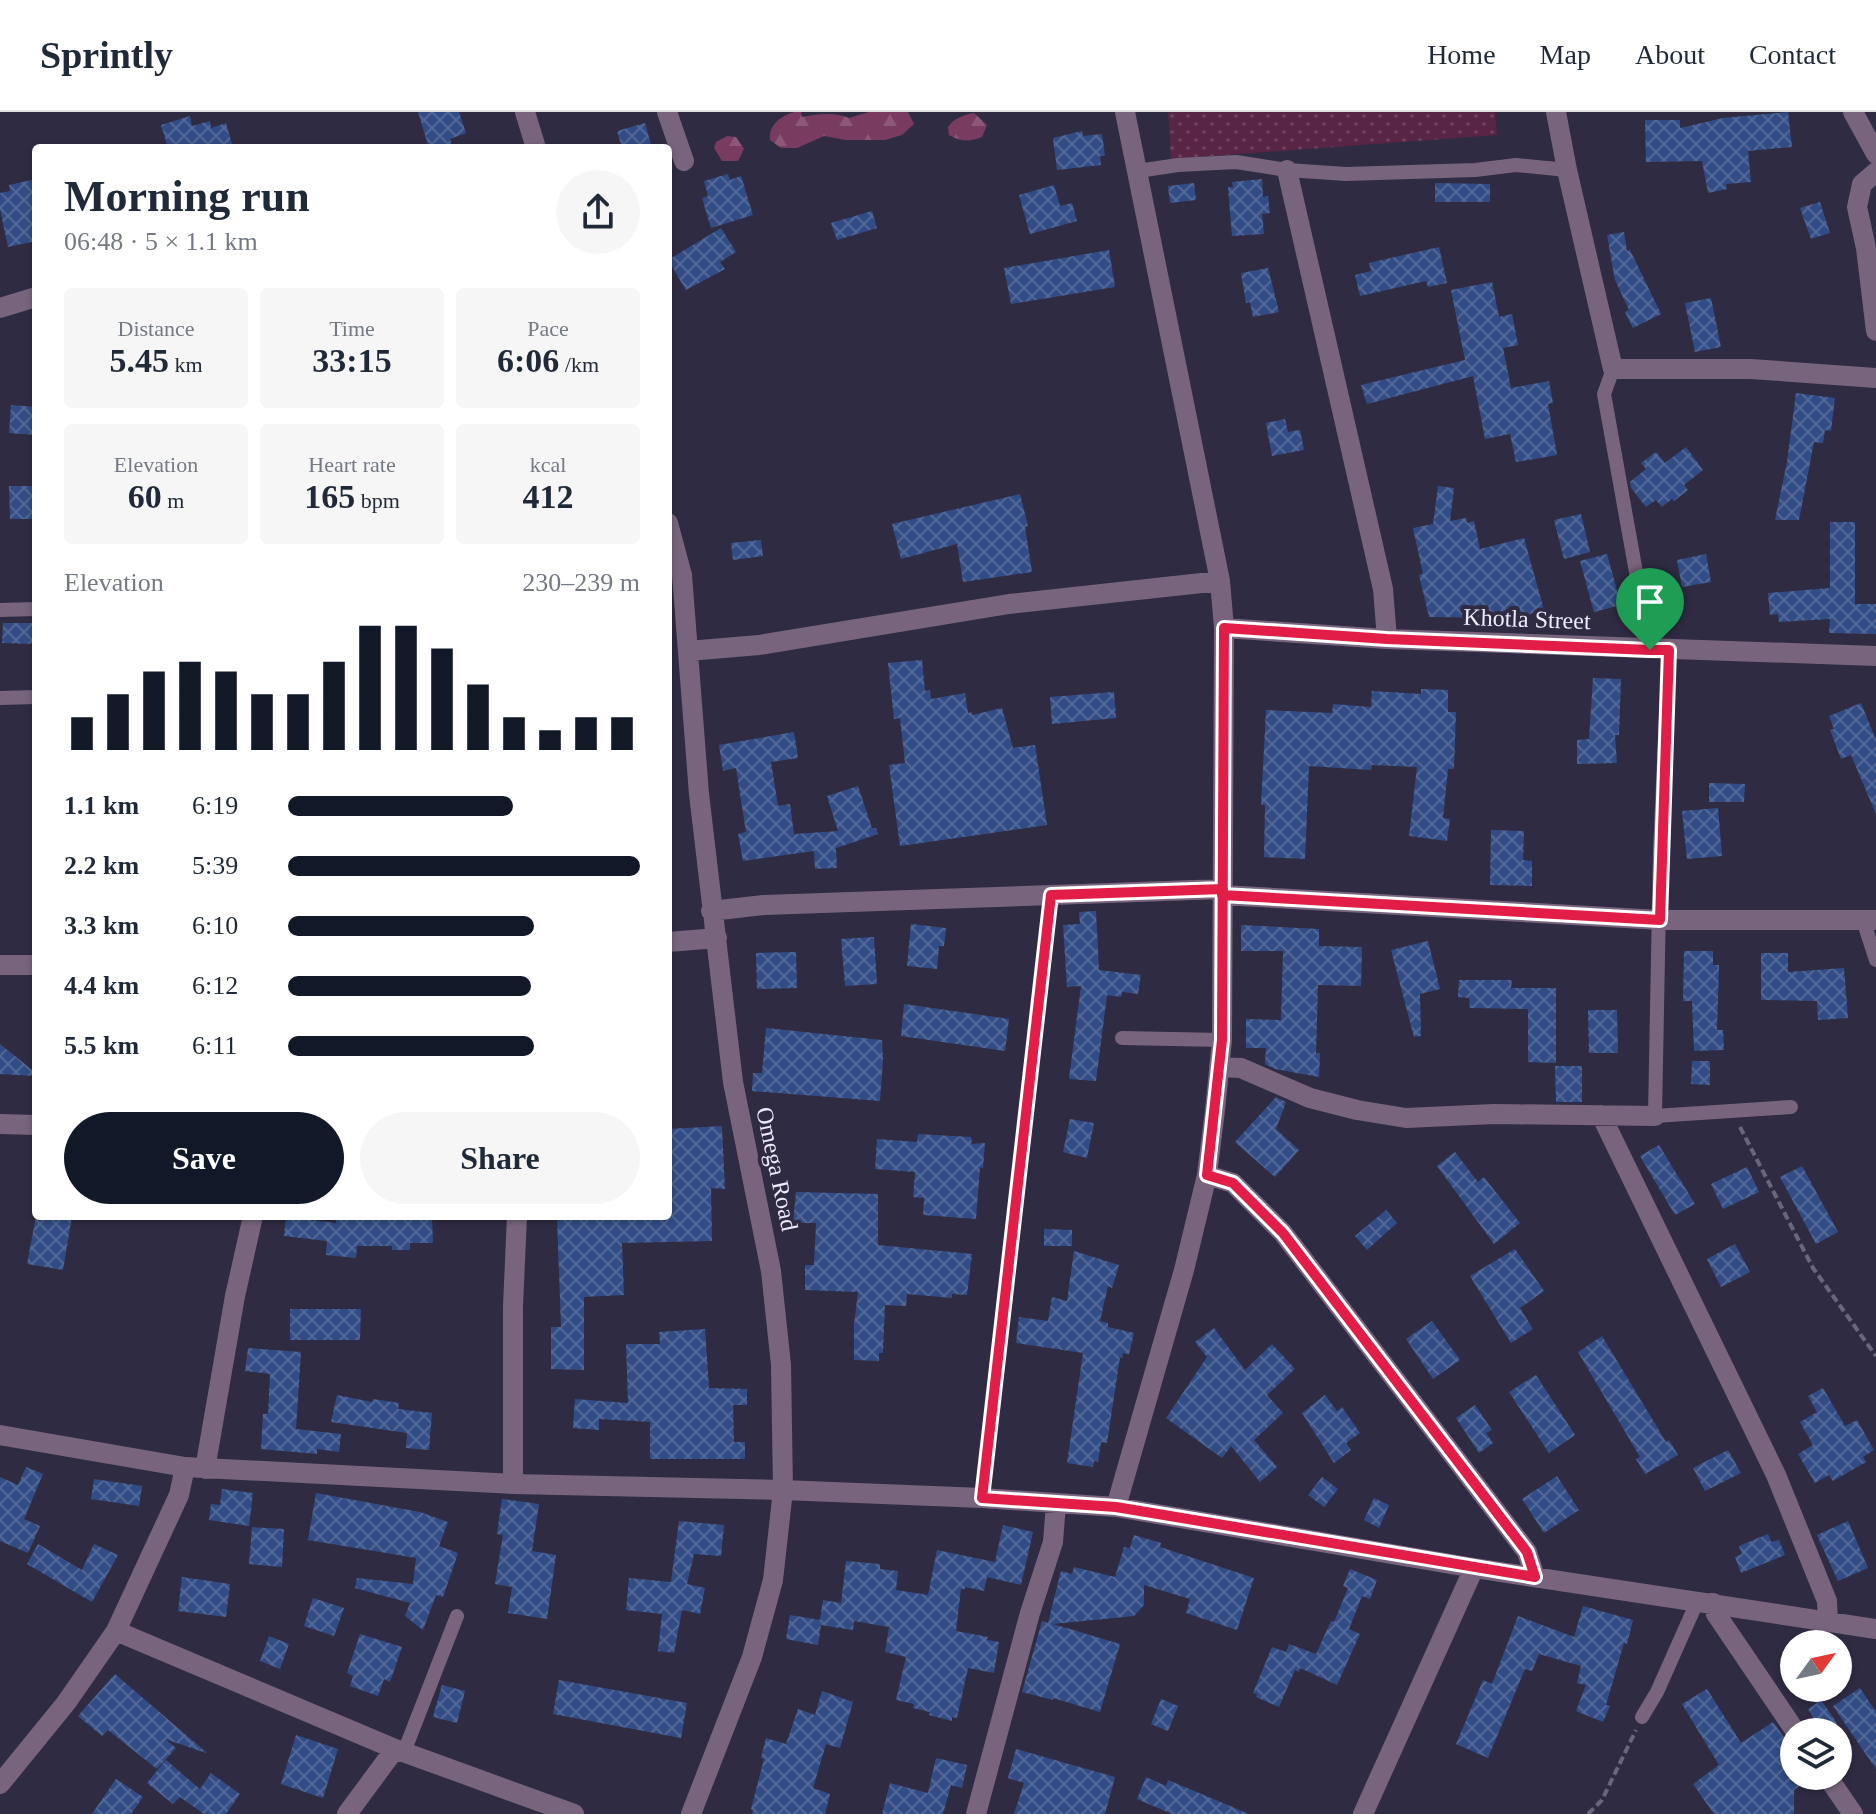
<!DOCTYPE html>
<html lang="en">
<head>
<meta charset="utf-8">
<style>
	body { margin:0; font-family:Georgia,serif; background:#f6f6f7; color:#1f2937; height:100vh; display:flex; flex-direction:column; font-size:30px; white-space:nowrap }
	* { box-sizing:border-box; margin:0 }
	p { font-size:26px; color:#747a83 }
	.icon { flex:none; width:44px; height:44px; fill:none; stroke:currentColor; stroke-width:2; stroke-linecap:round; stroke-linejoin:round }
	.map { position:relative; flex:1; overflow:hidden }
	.side { position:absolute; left:32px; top:32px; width:640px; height:1076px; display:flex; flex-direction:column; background:#fff; border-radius:8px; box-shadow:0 2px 6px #0004 }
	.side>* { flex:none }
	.needle { width:52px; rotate:57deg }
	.controls { position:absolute; left:1780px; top:1518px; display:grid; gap:16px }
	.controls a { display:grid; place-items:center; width:72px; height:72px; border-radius:50%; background:#fff; box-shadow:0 2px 6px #0004; font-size:40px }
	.pin { position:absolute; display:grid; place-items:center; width:68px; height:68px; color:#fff; margin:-82px -34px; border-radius:50% 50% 50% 0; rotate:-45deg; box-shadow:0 0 8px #0007 }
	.pin .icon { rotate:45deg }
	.round { display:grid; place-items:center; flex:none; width:84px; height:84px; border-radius:42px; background:#f6f6f7 }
	.headline { display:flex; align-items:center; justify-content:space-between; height:136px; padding:0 32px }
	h1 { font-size:44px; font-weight:700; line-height:60px }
	.figures { display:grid; grid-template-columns:repeat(3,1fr); gap:12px; height:136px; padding:8px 32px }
	.figures div { display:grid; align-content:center; border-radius:8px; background:#f6f6f7; text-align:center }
	.figures b { font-size:34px; font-weight:700 }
	.figures small { font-size:22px; font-weight:400 }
	.figures p { font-size:22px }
	.chart { height:224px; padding:16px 32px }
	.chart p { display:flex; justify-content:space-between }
	.chart svg { width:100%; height:144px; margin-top:8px; stroke:#111827; stroke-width:6 }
	.primary-button { display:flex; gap:16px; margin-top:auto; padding:16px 32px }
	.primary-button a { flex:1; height:92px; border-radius:48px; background:#111827; color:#fff; font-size:32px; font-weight:700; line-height:92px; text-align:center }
	.primary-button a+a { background:#f6f6f7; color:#1f2937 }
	ul { padding:0 32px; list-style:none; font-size:26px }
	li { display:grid; grid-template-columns:128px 96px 1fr; align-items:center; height:60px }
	li i { height:20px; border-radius:10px; background:#111827 }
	header { display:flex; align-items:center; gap:48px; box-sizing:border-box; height:112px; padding:0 40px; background:#fff; border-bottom:2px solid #e0e1e3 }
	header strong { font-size:38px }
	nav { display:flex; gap:44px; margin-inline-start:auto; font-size:28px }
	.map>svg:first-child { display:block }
	.grass { fill:url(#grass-dots) }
	.forest { fill:url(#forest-firs) }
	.building { fill:url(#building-cross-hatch) }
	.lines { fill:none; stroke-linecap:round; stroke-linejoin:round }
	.path { stroke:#6a677c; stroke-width:4; stroke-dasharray:8 4; stroke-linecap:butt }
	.service { stroke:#78657d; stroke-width:14 }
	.minor { stroke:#78657d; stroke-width:20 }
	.route-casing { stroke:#fff; stroke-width:16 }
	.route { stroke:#e11d48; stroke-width:10 }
	.labels { text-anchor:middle; stroke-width:8; stroke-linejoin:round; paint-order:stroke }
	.street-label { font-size:24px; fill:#edebfc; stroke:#2f2b43 }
</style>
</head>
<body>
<header>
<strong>Sprintly</strong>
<nav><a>Home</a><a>Map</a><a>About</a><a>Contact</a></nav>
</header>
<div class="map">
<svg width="1876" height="1702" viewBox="0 0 1876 1702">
	<defs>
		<pattern id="grass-dots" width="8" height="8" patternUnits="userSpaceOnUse" patternTransform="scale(2)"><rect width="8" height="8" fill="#592544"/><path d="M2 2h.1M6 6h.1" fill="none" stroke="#714560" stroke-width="1.8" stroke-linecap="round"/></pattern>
		<pattern id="forest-firs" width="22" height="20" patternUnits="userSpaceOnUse" patternTransform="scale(2)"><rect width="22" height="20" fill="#7a3b60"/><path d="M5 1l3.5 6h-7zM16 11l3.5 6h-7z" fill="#8d5878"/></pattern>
		<pattern id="building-cross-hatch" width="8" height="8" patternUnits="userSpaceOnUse" patternTransform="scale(2)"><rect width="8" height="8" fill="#324d85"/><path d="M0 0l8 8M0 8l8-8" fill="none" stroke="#506797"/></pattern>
	</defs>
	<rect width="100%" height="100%" fill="#2f2b43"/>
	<path class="grass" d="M1168,0H1495L1497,23L1171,47Z"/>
	<path class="forest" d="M795,0H801L802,5C821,2 833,0 849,6L869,0H908L914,12L902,23L885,28H846L824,24L797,36H781L770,28C768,13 782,3 795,0Z
		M974,1L987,13L982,25C969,30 962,30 949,23L948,15C954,6 964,3 974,1Z
		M727,24L736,25L744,37L738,49H722L714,36L716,30Z"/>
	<path class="building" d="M418,0H459L466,21L450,27L453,36H429Z
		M1788,0L1792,35L1748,39L1751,70L1726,72L1727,77L1708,81L1702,49L1646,50L1645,8H1680V16L1723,6Z
		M190,4L192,14L210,9L211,16L226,11L233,36H168L161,13Z
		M645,11L652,36H622L617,19Z
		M1082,19L1083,24L1102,22L1105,44H1100L1101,53L1057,58L1053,26Z
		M728,62L730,68L741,64L753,103L711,116L702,86L708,84L704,69Z
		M36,67V129L8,135L0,97V81L10,79L9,73Z
		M1262,67L1263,85L1268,84L1270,101L1262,102L1264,122L1232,124L1228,75H1233L1232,70Z
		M1194,71L1196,88L1170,91L1168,74Z
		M1435,71L1490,72V90H1435Z
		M1054,73L1060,94L1072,91L1077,109L1030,122L1019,83Z
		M1820,90L1830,121L1811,127L1800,96Z
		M872,99L877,116L837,128L831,111Z
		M721,116L736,140L720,150L725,157L686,178L668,148Z
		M1624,120L1627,139L1630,138L1661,202L1633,216L1625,200L1629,198L1615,168L1607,123Z
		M1439,135L1447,171L1428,175L1426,169L1360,184L1355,163L1371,159L1369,151Z
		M1109,138L1115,175L1011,192L1004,156Z
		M1268,156L1279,200L1253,205L1250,190L1246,191L1241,161Z
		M1492,170L1499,205L1512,202L1518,233L1503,236L1511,276L1549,269L1553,291L1548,292L1557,343L1516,350L1510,322L1485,327L1473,264L1367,292L1361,273L1465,248L1451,178Z
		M1711,186L1721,235L1695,240L1685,191Z
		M1796,281L1835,286L1831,319L1825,318L1823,331L1814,330L1799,408H1775L1787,350Z
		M11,293L36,295L35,323L9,321Z
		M1285,307L1288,320L1300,318L1304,338L1272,344L1266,311Z
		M1686,335L1703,358L1684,373L1688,378L1674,389L1672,387L1662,395L1656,388L1646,395L1631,376L1630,370L1646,357L1641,351L1656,340L1665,351Z
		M9,374H35L36,407H10Z
		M1438,374L1454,376L1450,409L1466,406L1467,411L1474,409L1480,437L1524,426L1544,498L1515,506L1429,505L1419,463L1423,462L1413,416L1433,412Z
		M1020,382L1028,414L1025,415L1032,460L963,470L957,432L901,447L892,412Z
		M1581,402L1590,440L1564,447L1554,408Z
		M1830,410H1855V492H1876V522L1829,521L1830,507L1779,510L1778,502L1770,503L1768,481L1830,476Z
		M761,428L763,444L733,448L731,431Z
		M1607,442L1621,493L1594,500L1580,449Z
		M1706,442L1711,470L1682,475L1677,448Z
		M3,511H36V532L2,531Z
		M922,548L925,579L930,578L931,587L965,581L968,601L972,600V603L1002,596L1013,636L1035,633L1047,713L900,734L889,653L905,651L900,606L894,607L888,551Z
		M1593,566L1621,567L1619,623H1615L1617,651L1577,652V628L1589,627Z
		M1421,577L1448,578V600H1456L1454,657H1448L1443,706L1450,707L1447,729L1409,724L1417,655L1372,653L1371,658L1309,654L1305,747L1264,745L1265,693H1261L1266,598L1332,601L1333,592L1371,595L1372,579L1421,582Z
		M1114,580L1116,606L1052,612L1050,585Z
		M1861,591L1876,628V702L1851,643L1841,647L1830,618L1834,617L1829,604Z
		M794,620L798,646L771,650L778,694L790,692L794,722L838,719L827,684L858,674L872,716H876L878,722L836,736L837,756L815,757L814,739L743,749L738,722L746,720L736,656L723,659L719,633Z
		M1709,671L1745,672L1744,690H1709Z
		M1718,696L1722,744L1687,747L1682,699Z
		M1491,718L1524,719L1523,748L1532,749V774L1490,773Z
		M1096,799L1099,858L1141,863L1138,882L1122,880L1121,885L1107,883L1096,969L1069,967L1081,874L1067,875L1063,813L1080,812L1079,800Z
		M911,812L946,816L944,834H939L937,857L907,854Z
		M1241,813L1319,817V834L1362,835L1361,874L1318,873L1316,941H1320L1319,965L1275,957L1265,952L1266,936H1246V907L1281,908L1283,839H1241Z
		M874,825L877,872L845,874L841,827Z
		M1428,829L1440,877L1420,882L1421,924L1414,925L1391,838Z
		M1684,839H1713V853H1719L1717,918H1723L1724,938L1694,939L1692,889H1683Z
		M796,840L797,876L757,877L756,841Z
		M1761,841H1788V860L1844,856L1848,906L1818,908L1817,889L1761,888Z
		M1459,868H1512L1511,876H1556V951L1528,950V897L1470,896L1469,886L1458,885Z
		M904,892L1009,907L1005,939L901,924Z
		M1588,898H1617L1618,941H1589Z
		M766,916L882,928L883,947L880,989L752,979L753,961H762Z
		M0,932L36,961V964L0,962Z
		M1692,949H1710V973L1691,972Z
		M1555,954H1582V990H1556Z
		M1276,985L1286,990L1276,1017L1299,1038L1275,1065L1235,1030Z
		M1070,1007L1094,1011L1087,1046L1063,1040Z
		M722,1014L725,1077L711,1076L712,1129L622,1131L624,1183L584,1185V1258L551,1257V1215H561L557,1106L668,1104V1017Z
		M918,1022L971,1025L972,1032L985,1031L983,1056L980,1055L976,1107L923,1103L924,1086L913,1085L915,1060L875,1057L877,1027L917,1030Z
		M1659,1033L1695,1092L1675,1103L1640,1044Z
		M1455,1040L1478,1070L1484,1065L1520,1111L1494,1132L1437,1054Z
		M1802,1054L1838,1120L1816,1132L1780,1065Z
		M1747,1055L1759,1080L1723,1097L1711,1072Z
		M796,1080L878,1082V1133L972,1142L967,1183L952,1182V1186L907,1182L906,1194L885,1193L883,1241H879V1249L854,1248V1213L858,1180L805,1178V1153H814L816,1111H793Z
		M1386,1098L1397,1111L1367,1138L1355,1124Z
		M36,1104H72L63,1158L27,1152Z
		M336,1104H432L433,1131H410V1138H392V1134H357L356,1146L326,1143L327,1129L284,1124L286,1105L336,1111Z
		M1044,1117L1072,1118V1134H1044Z
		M1735,1132L1750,1160L1721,1175L1707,1147Z
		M1515,1137L1544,1179L1520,1196L1533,1217L1511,1231L1470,1164Z
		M1074,1139L1119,1153L1112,1176L1108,1174L1100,1209L1108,1211V1215L1134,1221L1129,1242L1123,1241L1122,1246L1120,1245L1107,1331L1101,1330L1098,1350L1094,1349L1093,1355L1067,1351L1083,1241L1016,1231L1019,1205L1048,1209L1052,1185L1067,1189Z
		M290,1197H361L360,1228H290Z
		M1432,1209L1460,1248L1433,1267L1406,1227Z
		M1214,1216L1245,1258L1272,1232L1295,1257L1267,1283L1283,1301L1254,1328L1277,1355L1260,1370L1231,1334L1222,1346L1166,1306L1207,1245L1195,1230Z
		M705,1217L709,1276L747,1277V1293H733L734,1330H745V1347H650V1310L599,1307V1318L573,1316L575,1287L628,1291L626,1232H660L659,1220Z
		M1602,1224L1666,1330L1669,1328L1678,1343L1645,1362L1636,1347L1640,1345L1578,1240Z
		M248,1236L301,1240L296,1317L341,1322L339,1340L317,1337V1342L261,1337L263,1302H268L270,1262L245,1259Z
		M1536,1263L1575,1323L1549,1341L1509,1280Z
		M1823,1276L1845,1314L1857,1308L1874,1338L1863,1345L1866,1350L1833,1369L1829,1363L1815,1371L1798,1342L1813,1333L1800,1310L1817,1300L1808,1284Z
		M337,1283L372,1290L373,1287L399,1291L398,1297L432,1301L429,1338L406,1336L407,1321L331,1310Z
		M1325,1283L1337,1299L1342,1295L1360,1321L1346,1331L1351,1338L1334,1351L1302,1301Z
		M1475,1293L1492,1318L1486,1321L1493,1331L1479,1341L1456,1306Z
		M1728,1338L1741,1361L1705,1379L1693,1356Z
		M26,1355L43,1362L24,1407L40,1414L28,1441L0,1429V1365L18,1373Z
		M1557,1364L1579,1398L1544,1421L1522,1387Z
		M1322,1365L1338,1377L1324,1395L1308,1383Z
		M94,1367L142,1374L139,1394L91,1387Z
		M222,1377L253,1381L249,1414L209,1408L211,1392L220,1393Z
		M316,1381L420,1400L448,1410L439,1434L458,1441L443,1485L436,1483L423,1518L405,1504L410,1491L355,1476L357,1466L413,1472L416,1446L308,1428Z
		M1374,1386L1389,1393L1379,1416L1364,1408Z
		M502,1387L539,1392L532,1439L556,1443L547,1507L508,1501L512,1475L495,1472L503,1423L497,1422Z
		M679,1409L724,1413L721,1444L694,1442L687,1472L705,1476L700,1502L682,1498L674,1541L658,1539L662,1502L626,1498L629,1466L671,1470Z
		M1848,1409L1868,1456L1838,1469L1817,1423Z
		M1003,1413L1033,1420L1021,1473L987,1465L984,1479L965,1475V1477H961L956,1519L988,1525L987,1528L999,1530L994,1561L968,1556L957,1606L952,1605V1609L929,1603L930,1600L913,1596L914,1592L896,1588L906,1545L885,1540L889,1515L854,1509L853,1518L821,1513L818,1533L786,1527L790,1503L820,1508L823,1488L841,1491L846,1449L880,1452V1457L898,1459L896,1478L928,1483L937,1438L995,1450Z
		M252,1415L284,1417L282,1455L249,1452Z
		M1768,1422L1771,1430L1779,1428L1785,1443L1741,1461L1735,1445L1742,1442L1739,1434Z
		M1134,1423L1161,1431L1160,1435L1254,1466L1237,1518L1186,1501L1190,1487L1144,1473V1493L1134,1504L1053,1512L1120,1532L1100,1600L1053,1586V1588L1022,1580L1042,1509L1048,1511L1061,1459L1072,1462L1074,1455L1115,1465L1124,1435L1130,1436Z
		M38,1432L82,1458L94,1432L118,1443L92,1490L27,1452Z
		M1350,1457L1377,1468L1370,1487L1362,1484L1349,1517L1360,1522L1337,1573L1300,1556L1299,1560L1295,1558L1279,1595L1256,1585L1257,1582L1253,1581L1272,1535L1286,1540L1289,1532L1316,1542L1331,1509L1334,1510L1348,1476L1343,1474Z
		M182,1465L230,1472L226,1505L178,1499Z
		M313,1486L344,1496L334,1524L304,1514Z
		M1583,1494L1633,1508L1627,1532L1624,1531L1606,1593L1610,1594L1603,1610L1576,1599L1586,1573L1577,1571L1581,1554L1539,1542L1532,1559L1525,1557L1488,1646L1456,1632L1483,1568L1492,1572L1518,1504L1574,1525Z
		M360,1522L402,1535L390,1570L384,1567L378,1584L350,1574L353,1564L347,1561Z
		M269,1524L289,1532L280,1557L260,1549Z
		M115,1562L207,1641H206L165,1627L176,1636L157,1657L108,1618L102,1624L78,1604Z
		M559,1568L687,1591L681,1626L553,1602Z
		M442,1573L465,1579L457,1611L433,1605Z
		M1860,1576L1876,1600V1657L1833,1594Z
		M1707,1577L1741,1631L1773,1610L1786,1628L1794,1632V1664L1814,1665L1794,1678V1702H1714L1693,1672L1719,1653L1682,1592Z
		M822,1579L853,1590L840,1636L826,1632L813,1676L830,1682L825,1702H752L753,1698L751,1697L764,1647L761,1646L766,1626L786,1632L798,1597L815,1603Z
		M1161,1587L1178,1594L1168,1619L1151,1612Z
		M1821,1588L1837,1611L1823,1620L1808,1597Z
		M296,1623L338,1637L323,1686L281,1672Z
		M1016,1637L1115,1665L1105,1702H1014L1024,1671L1008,1666Z
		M936,1646L967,1653L962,1676L951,1673L943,1702H882L890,1671L928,1681Z
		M166,1648L200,1677L211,1661L240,1682L226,1702H204L180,1685L173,1692L147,1671Z
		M1146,1665L1166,1674L1168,1668L1249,1702H1172L1137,1687Z
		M116,1667L143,1685L131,1702H92Z"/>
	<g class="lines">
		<path class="path" d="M1740,1015L1813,1156L1876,1244
			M1588,1702L1602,1688L1636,1618"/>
		<path class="service" d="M1138,59L1178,53L1236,50L1287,58L1346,62L1475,58L1516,53L1567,58
			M1613,257L1604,282L1650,538
			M0,498L36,497
			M1669,538L1660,738L1655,1004L1791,995
			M0,586L36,585
			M1863,808L1876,848
			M1122,926L1222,928
			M982,1386L1051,783
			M1642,1605L1657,1580L1697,1490
			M404,1640L457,1504"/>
		<path class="minor" d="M525,0L536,36
			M667,0L684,49
			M1556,0L1567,58L1613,257H1751L1876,266
			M1853,0L1876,42
			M1287,58L1383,477L1387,527
			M1876,60L1862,72L1857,95L1866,136L1876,219
			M0,196L36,185
			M668,411L682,463L699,682L733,970L771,1159L781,1253L783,1378L773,1468L752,1545L691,1702
			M1224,516L1387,527L1876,544
			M688,539L759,533L1009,492L1220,469
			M1222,783L1660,808H1876
			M711,799L764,793L1223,777
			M668,830L717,826
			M0,853H36
			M1219,955L1241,956L1310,986L1357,998L1406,1006L1494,1002L1655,1004
			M1601,1003L1776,1363L1827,1489L1828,1509
			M0,1012L36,1013
			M1207,1063L1233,1071L1283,1121L1527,1440L1535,1465
			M0,1323L185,1355L513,1372L783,1378L982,1386L1116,1395L1474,1456L1876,1517
			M205,1357L235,1184L253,1104
			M513,1372V1194L517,1104
			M1116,1395L1184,1158L1207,1063L1215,998L1222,928L1224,516L1220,469L1125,0
			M1713,1491L1716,1502L1796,1620
			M116,1519L395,1637L574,1702
			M1827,1664L1853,1702
			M0,1672L66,1591L116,1519L179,1383L185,1355
			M347,1702L395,1637
			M976,1702L1030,1501L1053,1430L1056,1392
			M1363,1702L1474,1456"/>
	</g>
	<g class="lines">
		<defs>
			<path id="route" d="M1650,538L1387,527L1224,516L1222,928L1207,1063L1233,1071L1283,1121L1527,1440L1535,1465L1116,1395L982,1386L1051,783L1223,777L1222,783L1660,808L1669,538H1650"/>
		</defs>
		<use href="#route" class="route-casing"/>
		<use href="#route" class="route"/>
	</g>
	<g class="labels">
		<g class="street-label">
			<text transform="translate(1527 507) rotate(2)" y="8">Khotla Street</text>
			<text transform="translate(777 1057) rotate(78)" y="8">Omega Road</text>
		</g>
	</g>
</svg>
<div class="controls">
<a><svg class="needle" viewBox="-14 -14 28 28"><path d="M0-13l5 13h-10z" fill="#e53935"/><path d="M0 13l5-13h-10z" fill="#747a83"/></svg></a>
<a><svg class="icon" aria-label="layers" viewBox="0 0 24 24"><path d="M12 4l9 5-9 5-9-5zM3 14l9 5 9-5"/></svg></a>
</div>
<div class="pin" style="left:1650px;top:538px;background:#1e9e55"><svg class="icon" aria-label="arrive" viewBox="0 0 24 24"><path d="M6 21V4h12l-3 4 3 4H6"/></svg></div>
<section class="side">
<div class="headline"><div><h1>Morning run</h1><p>06:48 · 5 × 1.1 km</p></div><a class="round"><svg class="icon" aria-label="share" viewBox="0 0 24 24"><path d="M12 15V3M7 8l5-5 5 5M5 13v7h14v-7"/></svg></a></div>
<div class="figures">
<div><p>Distance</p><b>5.45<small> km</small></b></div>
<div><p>Time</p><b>33:15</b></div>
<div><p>Pace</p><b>6:06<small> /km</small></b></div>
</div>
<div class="figures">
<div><p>Elevation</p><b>60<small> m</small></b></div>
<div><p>Heart rate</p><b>165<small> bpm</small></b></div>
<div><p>kcal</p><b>412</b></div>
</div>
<div class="chart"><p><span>Elevation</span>230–239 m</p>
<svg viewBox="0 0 160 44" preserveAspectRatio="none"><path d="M5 44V34M15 44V27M25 44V20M35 44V17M45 44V20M55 44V27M65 44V27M75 44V17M85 44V6M95 44V6M105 44V13M115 44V24M125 44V34M135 44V38M145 44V34M155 44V34"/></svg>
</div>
<ul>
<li><b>1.1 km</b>6:19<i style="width:64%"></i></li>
<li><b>2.2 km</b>5:39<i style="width:100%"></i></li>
<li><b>3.3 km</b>6:10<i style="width:70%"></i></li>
<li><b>4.4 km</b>6:12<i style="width:69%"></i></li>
<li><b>5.5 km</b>6:11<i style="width:70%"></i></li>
</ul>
<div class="primary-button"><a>Save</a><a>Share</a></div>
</section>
</div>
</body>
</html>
